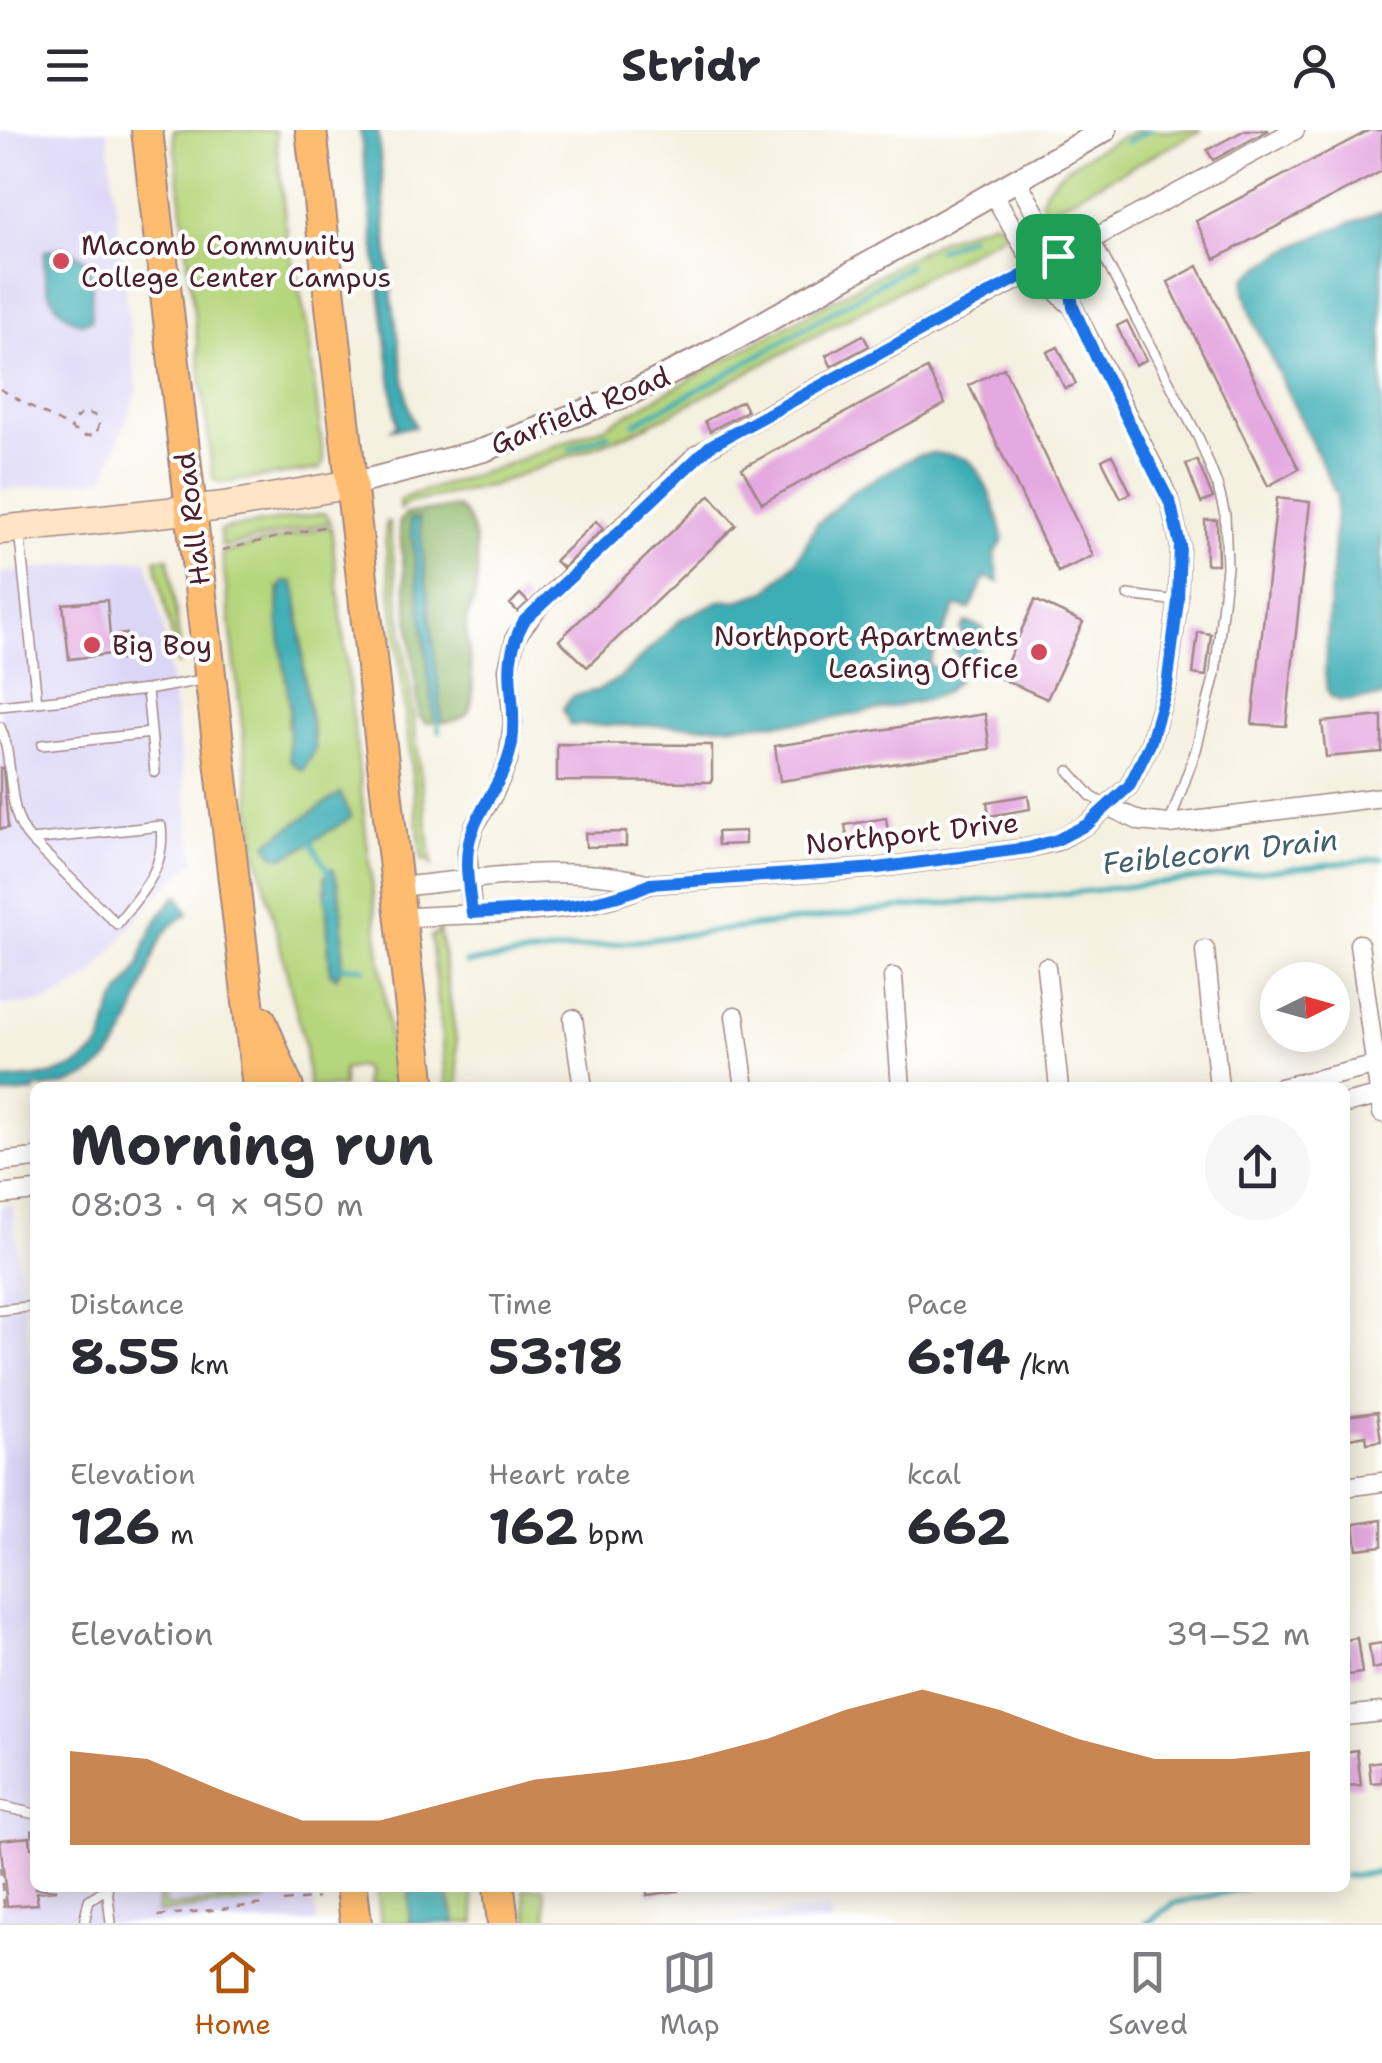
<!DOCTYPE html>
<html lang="en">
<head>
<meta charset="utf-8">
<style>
	body { margin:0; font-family:"Shantell Sans",sans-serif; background:#f7f7f7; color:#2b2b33; height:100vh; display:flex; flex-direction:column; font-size:38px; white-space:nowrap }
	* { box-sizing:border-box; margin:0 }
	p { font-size:32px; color:#7c7c81 }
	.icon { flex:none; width:55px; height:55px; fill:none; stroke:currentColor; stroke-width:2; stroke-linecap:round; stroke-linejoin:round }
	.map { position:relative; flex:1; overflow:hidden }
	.drawer { position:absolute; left:30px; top:952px; width:1320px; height:810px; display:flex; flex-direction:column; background:#fff; border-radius:15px; box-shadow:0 5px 25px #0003 }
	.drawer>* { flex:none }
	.needle { width:65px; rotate:85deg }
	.controls { position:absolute; left:1260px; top:832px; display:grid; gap:20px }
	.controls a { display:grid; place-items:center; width:90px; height:90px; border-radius:50%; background:#fff; box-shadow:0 5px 25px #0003; font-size:50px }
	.pin { position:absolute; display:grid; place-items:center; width:85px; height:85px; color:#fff; margin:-42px; border-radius:20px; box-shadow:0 5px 15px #0006 }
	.round { display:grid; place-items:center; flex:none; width:105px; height:105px; border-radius:52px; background:#f7f7f7 }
	.overview { display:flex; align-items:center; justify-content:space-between; height:170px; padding:0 40px }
	h1 { font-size:55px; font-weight:700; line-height:75px }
	.figures { display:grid; grid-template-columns:repeat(3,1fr); gap:15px; height:170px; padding:10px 40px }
	.figures div { display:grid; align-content:center }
	.figures b { font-size:50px; font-weight:700 }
	.figures small { font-size:28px; font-weight:400 }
	.figures p { font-size:28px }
	.chart { height:280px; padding:20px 40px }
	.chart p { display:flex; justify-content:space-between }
	.chart svg { width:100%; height:180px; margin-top:10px; fill:#b45309; opacity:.7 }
	header { display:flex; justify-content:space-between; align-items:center; height:130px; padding:0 40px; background:#fff; font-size:45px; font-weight:700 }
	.dock { display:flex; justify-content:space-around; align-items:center; height:140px; border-top:2px solid #e1e1e2; background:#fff; font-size:28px; color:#7c7c81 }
	.dock a { display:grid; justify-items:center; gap:5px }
	.dock .on { color:#b45309 }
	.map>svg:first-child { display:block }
	.built { fill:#dcd6f6 }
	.green { fill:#b6d67d; stroke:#807a54; stroke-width:2.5; fill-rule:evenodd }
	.forest { fill:#90b76c; stroke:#6d6b4c; stroke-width:2.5 }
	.water { fill:#3daeb5; stroke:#446670; stroke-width:2.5 }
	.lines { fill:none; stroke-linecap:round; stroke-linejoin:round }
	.stream { stroke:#3daeb5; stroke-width:5 }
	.building { fill:#e4a9e0 }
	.service-casing { stroke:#a08886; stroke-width:12 }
	.minor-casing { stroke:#a08886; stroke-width:21 }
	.tertiary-casing { stroke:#a08886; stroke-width:26 }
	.secondary-casing { stroke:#a08886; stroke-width:31 }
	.trunk-casing { stroke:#a08886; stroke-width:34 }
	.path { stroke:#a08886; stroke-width:2.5; stroke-dasharray:8 8; stroke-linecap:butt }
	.service { stroke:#fff; stroke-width:9 }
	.minor { stroke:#fff; stroke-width:18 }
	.tertiary { stroke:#fff; stroke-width:22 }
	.secondary { stroke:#ffe4c6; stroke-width:28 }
	.trunk { stroke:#febc70; stroke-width:30 }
	.route-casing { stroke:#fff; stroke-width:20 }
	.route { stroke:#1a73e8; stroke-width:12 }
	.poi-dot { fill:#d1495b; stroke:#fff; stroke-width:4 }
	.labels { text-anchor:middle; stroke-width:8; stroke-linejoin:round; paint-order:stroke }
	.poi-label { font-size:28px; fill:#4a1f2b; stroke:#fff; text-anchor:start }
	.street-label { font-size:28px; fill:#4a1f2b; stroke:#fff }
	.water-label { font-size:30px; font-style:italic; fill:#445f69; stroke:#fff }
</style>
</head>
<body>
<header><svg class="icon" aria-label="menu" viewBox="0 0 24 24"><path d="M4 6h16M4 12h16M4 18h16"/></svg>Stridr<svg class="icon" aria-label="person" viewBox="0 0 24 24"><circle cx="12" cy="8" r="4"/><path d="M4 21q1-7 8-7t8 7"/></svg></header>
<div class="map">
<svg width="1382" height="1793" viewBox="0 0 1382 1793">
	<rect width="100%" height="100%" fill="#fff"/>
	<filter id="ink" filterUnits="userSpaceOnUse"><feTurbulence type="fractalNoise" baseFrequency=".01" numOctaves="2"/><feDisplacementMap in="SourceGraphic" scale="20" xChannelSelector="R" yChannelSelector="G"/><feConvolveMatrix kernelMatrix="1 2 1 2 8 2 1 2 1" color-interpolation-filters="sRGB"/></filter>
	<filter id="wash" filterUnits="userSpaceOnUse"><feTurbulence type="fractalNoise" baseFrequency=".0048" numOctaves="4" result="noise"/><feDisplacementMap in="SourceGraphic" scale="40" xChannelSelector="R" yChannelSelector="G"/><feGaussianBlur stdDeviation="2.25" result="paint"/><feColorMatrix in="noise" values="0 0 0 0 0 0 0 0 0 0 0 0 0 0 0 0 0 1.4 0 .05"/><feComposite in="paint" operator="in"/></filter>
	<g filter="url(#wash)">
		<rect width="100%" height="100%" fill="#f5f1e1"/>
		<path class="built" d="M0,0H107L137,262L104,349L0,360Z
			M113,430H147L163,495L195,731L154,767L93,845L48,872L0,876V443Z
			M12,1074L35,1278V1758H313L317,1793H0V1076Z
			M829,1779L831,1793H710Z"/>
		<path class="green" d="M173,0H275L287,105L308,200L324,333L320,339L222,353L213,349Z
			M1136,0H1202L1045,82L1041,69C1054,36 1106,16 1136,0Z
			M993,91L1004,96L1007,102L667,286L631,303L493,355L409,373L400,379L399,371L411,365L503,336L604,297L941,110Z
			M325,383L331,392L222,417L220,401L223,399Z
			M386,392H389L432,736L427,730L422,731L385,408Z
			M331,396L395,957H364V940L359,936L343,940V957H309L304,912L257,723L222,423ZM278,458L299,479L305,555L314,606L287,596L290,579L280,504ZM351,687L303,718L283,727L274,725L268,713L295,695ZM325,747L336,749C344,773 343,805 342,830L330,842Z
			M169,428L181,525L178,536L155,429Z
			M439,798L456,910L459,957H447L431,806L436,805Z
			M253,1758H264L265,1771L158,1783V1765L163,1766L166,1777L253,1767Z
			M377,1758H415L409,1764L410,1793H381Z
			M443,1758H472L476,1793H455L451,1771Z
			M524,1758H544L548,1793H529Z"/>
		<path class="forest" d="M457,377C479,390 479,442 475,465C473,476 466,484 466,495C466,517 479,563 469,581C461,594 438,592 425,593L419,586L399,393L406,384Z"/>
		<path class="water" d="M360,0H378L392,168L408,274L415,297L392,299L397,295Z
			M1382,81V567L1342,571L1332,568L1327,560L1325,542L1337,366L1254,192L1245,162V149C1279,118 1339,97 1382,81Z
			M66,117L88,132L92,145L91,190L80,193C48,176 42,155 45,121Z
			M934,323C943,325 958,324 966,329C983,337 1001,392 1003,410L995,424L999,452L985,447L970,479L956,476L928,534L958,550L944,563L922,571L820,591L717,596L570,595L563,579L572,566L598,560L621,547L681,489L719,471L740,470L766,462L796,432L816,395L854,360L918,325Z
			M410,389H419L442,589H434Z
			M284,451L293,452L297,465L305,555L315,620L303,641L290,631C287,612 290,595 289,576C288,548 269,471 284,451Z
			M966,492L983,498L986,509L978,517V524L966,530L958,527L953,519L957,511L964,509L961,499Z
			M340,663L351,687L303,718L283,727L274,725L267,713Z
			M332,738C342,753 349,834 336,848L330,842L325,747Z
			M178,765L188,784C158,801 157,816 147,847C125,909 110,958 35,958V962L0,965V950C34,948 79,947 100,915C108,903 107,885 115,871C122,858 137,846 140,832C147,807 157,783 178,765Z
			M415,1758L446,1760L455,1793H410L409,1764Z"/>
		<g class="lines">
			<path class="stream" d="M1126,12L1149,0
				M938,120L970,106
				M635,293L725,245L909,136
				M570,319L608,304
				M437,587L439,602
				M308,706L330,744
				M466,833L905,777L1062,764L1382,728
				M340,836L364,838
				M1345,1746L1382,1742
				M1147,1793L1175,1773L1247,1758"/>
		</g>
		<g id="blocks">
			<path class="building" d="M1245,0H1269L1213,30L1207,20Z
				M1370,0H1382V41L1215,129L1196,91Z
				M1198,136L1299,339L1268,356L1168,152Z
				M1127,191L1146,230L1135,235L1117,196Z
				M863,205L869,216L831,236L826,225Z
				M1058,217L1076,254L1065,259L1047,222Z
				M1004,238L1093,426L1058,442L969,255Z
				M927,239L945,274L762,373L742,338Z
				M742,271L747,281L710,301L705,291Z
				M1112,325L1131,363L1121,368L1102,330Z
				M1197,330L1213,368L1201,373L1186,334Z
				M710,365L736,395L587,537L559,510Z
				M1277,368L1310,372L1286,596L1252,594Z
				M1205,390H1217L1218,434H1206Z
				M596,391L603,399L563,438L555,431Z
				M520,464L528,472L518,482L510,474Z
				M107,470L110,506L126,504L128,529L120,530V523L69,529L63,474Z
				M1035,470L1083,492L1047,569L1000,548Z
				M1198,502L1211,504L1206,546L1193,544Z
				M985,584L990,619L780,651L775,616Z
				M1382,586V622L1326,627L1322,592Z
				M557,614L712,615V652L557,651Z
				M0,638H3L8,698L0,699Z
				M1028,665L1030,679L989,686L987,672Z
				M886,688L888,701L847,707L845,695Z
				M745,701V714L718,715L717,702Z
				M626,702V716L586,717L585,703Z
				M1377,1282L1381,1311L1367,1313L1366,1305L1350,1308L1347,1286Z
				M1382,1390V1416L1357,1419L1354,1394Z
				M1357,1508L1362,1543L1348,1545L1345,1510Z
				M1382,1513V1537L1372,1539L1369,1515Z
				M1357,1620L1361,1655L1345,1656V1622Z
				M1382,1631V1652L1371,1653L1369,1633Z
				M30,1707L31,1718H35V1758L57,1760L36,1762L38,1774L7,1776L0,1710Z
				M647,1758H677L678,1761L647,1765Z"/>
		</g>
	</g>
	<g filter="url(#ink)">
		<use href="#blocks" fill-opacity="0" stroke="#a08886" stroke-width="2.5"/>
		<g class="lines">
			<defs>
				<path id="service" d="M1094,108L1199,309L1218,357L1225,385L1227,437L1215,544L1196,620L1170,692
					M19,400L37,572L147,560L207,549
					M1128,465L1178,471
					M147,560L155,642
					M0,576L37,572
					M0,597C16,632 4,682 31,710L117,794C142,761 166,740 161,696L31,710
					M42,615L151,603
					M1069,641L1091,666L1107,676
					M0,1180L35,1176
					M0,1676L35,1684
					M107,1758L111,1793
					M84,1793L89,1770L107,1758"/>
				<path id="minor" d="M993,63C1017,105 1036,146 1073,177
					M1109,677L1140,691L1169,694L1382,667
					M399,757C480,749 570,732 650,754L877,738L1028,718L1057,711L1088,694L1129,656L1150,614L1167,556L1178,471L1180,415L1171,375L1161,352L1073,177C1066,130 1039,91 1017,50
					M472,783L467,721L474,697L494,663L508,631L513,593L508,539L516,506L540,475L677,344L695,326L736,301L1295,0
					M402,788C483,781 575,789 650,754
					M1359,814L1382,983
					M1205,820L1219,958
					M1046,837L1059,958
					M893,847L901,958
					M735,886L745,958
					M573,889L583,958
					M1280,958L1382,934
					M1345,974L1382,965
					M0,1032L35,1028
					M0,1065L35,1061
					M1345,1357L1382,1352
					M1345,1586L1382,1582"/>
				<path id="tertiary" d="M353,354L484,320L627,265L703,227L1105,0"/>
				<path id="secondary" d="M0,400L224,376L353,354"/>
				<path id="trunk" d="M147,0L258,958
					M311,0L420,958
					M261,891L288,958
					M352,1758L356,1793
					M499,1758L503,1793"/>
			</defs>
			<use href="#service" class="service-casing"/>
			<use href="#minor" class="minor-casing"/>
			<use href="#tertiary" class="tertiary-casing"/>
			<use href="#secondary" class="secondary-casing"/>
			<use href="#trunk" class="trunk-casing"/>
			<path class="path" d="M0,259L84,306L96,305L99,294L94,285L84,282L75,289L71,299
				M222,420L331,395
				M32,1699L33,1708
				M0,1737L5,1784
				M283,1772L318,1768
				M158,1786L265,1774"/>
			<use href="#service" class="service"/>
			<use href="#minor" class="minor"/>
			<use href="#tertiary" class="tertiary"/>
			<use href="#secondary" class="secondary"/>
			<use href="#trunk" class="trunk"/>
		</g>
	</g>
	<g class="lines" filter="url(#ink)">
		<defs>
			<path id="route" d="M1058,126L1069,151L1073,177L1096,227L1171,375L1180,415L1178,471L1167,556L1150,614L1129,656L1088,694L1057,710L1028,718L877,738L650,754C594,780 533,779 472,783C469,757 463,730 471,705C482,671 505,652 512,613C519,564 497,540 524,491L710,316Z"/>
		</defs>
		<use href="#route" class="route-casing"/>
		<use href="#route" class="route"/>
	</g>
	<g class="poi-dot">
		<circle cx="61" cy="131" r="10"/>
		<circle cx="92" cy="515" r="10"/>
		<circle cx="1039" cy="522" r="10"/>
	</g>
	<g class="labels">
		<g class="poi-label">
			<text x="81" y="125">Macomb Community<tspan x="81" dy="32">College Center Campus</tspan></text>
			<text x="1019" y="516" text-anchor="end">Northport Apartments<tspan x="1019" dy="32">Leasing Office</tspan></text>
			<text x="112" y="525">Big Boy</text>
		</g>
		<g class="street-label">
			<text transform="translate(580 280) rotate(-22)" y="10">Garfield Road</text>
			<text transform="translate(192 389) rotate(-97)" y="10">Hall Road</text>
			<text transform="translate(912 703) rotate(-6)" y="10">Northport Drive</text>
		</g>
		<g class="water-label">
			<text transform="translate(1220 722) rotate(-6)" y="10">Feiblecorn Drain</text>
		</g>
	</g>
</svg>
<div class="controls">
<a><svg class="needle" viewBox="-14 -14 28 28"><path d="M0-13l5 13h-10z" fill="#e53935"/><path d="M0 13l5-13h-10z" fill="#7c7c81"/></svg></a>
</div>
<div class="pin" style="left:1058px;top:126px;background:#1e9e55"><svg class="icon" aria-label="arrive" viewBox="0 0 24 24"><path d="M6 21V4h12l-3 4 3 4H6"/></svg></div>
<section class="drawer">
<div class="overview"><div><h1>Morning run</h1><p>08:03 · 9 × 950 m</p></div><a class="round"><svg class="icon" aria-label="share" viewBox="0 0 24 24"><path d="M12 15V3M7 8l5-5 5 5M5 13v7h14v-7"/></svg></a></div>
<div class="figures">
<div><p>Distance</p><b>8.55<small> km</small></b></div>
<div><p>Time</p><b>53:18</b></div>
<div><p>Pace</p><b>6:14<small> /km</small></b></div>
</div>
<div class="figures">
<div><p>Elevation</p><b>126<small> m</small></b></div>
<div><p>Heart rate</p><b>162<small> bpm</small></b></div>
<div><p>kcal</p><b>662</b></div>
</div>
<div class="chart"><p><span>Elevation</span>39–52 m</p>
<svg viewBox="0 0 160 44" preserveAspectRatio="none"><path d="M0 44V21L10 23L20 31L30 38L40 38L50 33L60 28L70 26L80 23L90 18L100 11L110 6L120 11L130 18L140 23L150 23L160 21V44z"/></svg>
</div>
</section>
</div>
<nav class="dock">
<a class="on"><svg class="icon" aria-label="home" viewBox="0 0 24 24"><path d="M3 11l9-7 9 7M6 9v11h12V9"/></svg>Home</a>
<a><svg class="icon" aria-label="map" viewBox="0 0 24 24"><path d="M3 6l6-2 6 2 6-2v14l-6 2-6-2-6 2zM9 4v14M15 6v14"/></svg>Map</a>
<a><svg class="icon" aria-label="saved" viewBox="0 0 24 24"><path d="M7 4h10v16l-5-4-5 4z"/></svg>Saved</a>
</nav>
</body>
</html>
